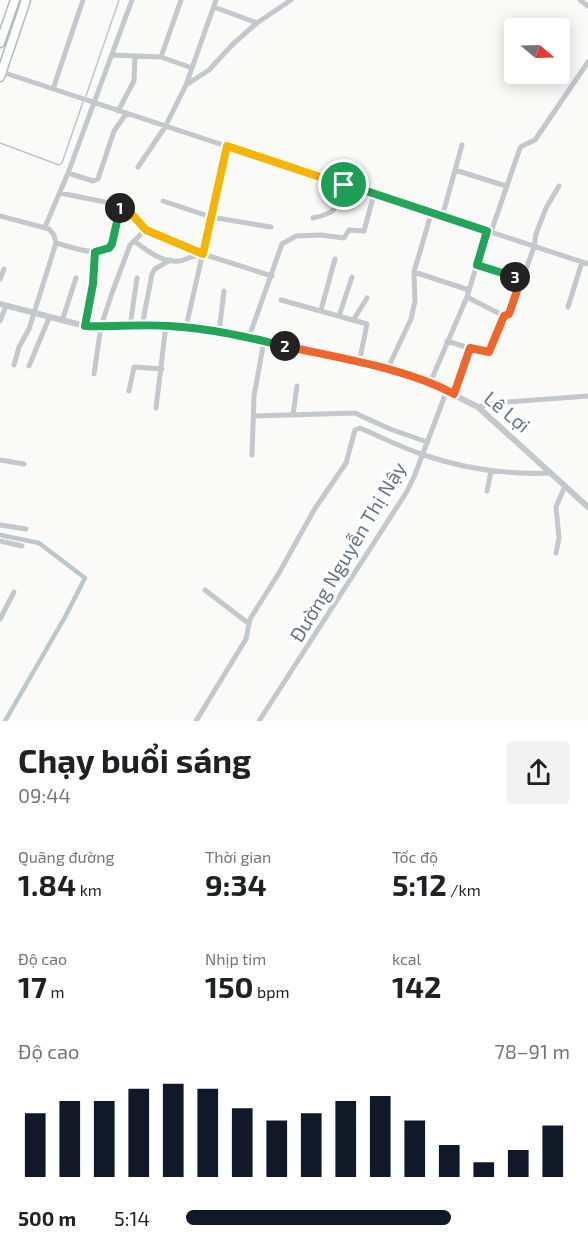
<!DOCTYPE html>
<html lang="vi">
<head>
<meta charset="utf-8">
<style>
	body { margin:0; font-family:"Exo 2",sans-serif; background:#f2f2f2; color:#202124; height:100vh; display:flex; flex-direction:column; font-size:22px; white-space:nowrap }
	* { box-sizing:border-box; margin:0 }
	p { font-size:20px; color:#757577 }
	.icon { flex:none; width:33px; height:33px; fill:none; stroke:currentColor; stroke-width:2; stroke-linecap:round; stroke-linejoin:round }
	.map { position:relative; height:721px; overflow:hidden }
	.sheet { display:flex; flex-direction:column; background:#fff; flex:1 }
	.sheet>* { flex:none }
	.needle { width:39px; rotate:109deg }
	.buttons { position:absolute; left:504px; top:18px; display:grid; gap:12px }
	.buttons a { display:grid; place-items:center; width:66px; height:66px; border-radius:6px; background:#fff; box-shadow:0 3px 15px #0003; font-size:30px }
	.pin { position:absolute; display:grid; place-items:center; width:51px; height:51px; color:#fff; margin:-26px; border:3px solid #fff; border-radius:50%; box-shadow:0 2px 6px #0007 }
	.km { position:absolute; width:30px; height:30px; margin:-15px; border-radius:50%; background:#222; color:#fff; font-size:16px; line-height:30px; text-align:center }
	.round { display:grid; place-items:center; flex:none; width:63px; height:63px; border-radius:6px; background:#f2f2f2 }
	.summary { display:flex; align-items:center; justify-content:space-between; height:102px; padding:0 18px }
	h1 { font-size:33px; font-weight:700; line-height:45px }
	.figures { display:grid; grid-template-columns:repeat(3,1fr); gap:9px; height:102px; padding:6px 18px }
	.figures div { display:grid; align-content:center }
	.figures b { font-size:30px; font-weight:700 }
	.figures small { font-size:16px; font-weight:400 }
	.figures p { font-size:16px }
	.chart { height:168px; padding:12px 18px }
	.chart p { display:flex; justify-content:space-between }
	.chart svg { width:100%; height:108px; margin-top:6px; stroke:#111827; stroke-width:6 }
	ul { padding:0 18px; list-style:none; font-size:20px }
	li { display:grid; grid-template-columns:96px 72px 1fr; align-items:center; height:45px }
	li i { height:15px; border-radius:8px; background:#111827 }
	.map>svg:first-child { display:block }
	.lines { fill:none; stroke-linecap:round; stroke-linejoin:round }
	.stream { stroke:#bbc7cb; stroke-width:1.5 }
	.canal { stroke:#bbc7cb; stroke-width:4.5 }
	.trunk-casing { stroke:#b4b9bd; stroke-width:11 }
	.minor { stroke:#c3c8cc; stroke-width:5 }
	.tertiary { stroke:#c3c8cc; stroke-width:6 }
	.trunk { stroke:#fff; stroke-width:8 }
	.split-1-casing { stroke:#fff; stroke-width:12 }
	.split-2-casing { stroke:#fff; stroke-width:12 }
	.split-3-casing { stroke:#fff; stroke-width:12 }
	.split-4-casing { stroke:#fff; stroke-width:12 }
	.split-1 { stroke:#f5b400; stroke-width:8 }
	.split-2 { stroke:#22a559; stroke-width:8 }
	.split-3 { stroke:#f0652b; stroke-width:8 }
	.split-4 { stroke:#22a559; stroke-width:8 }
	.labels { text-anchor:middle; stroke-width:6; stroke-linejoin:round; paint-order:stroke }
	.street-label { font-size:20px; fill:#657683; stroke:#fff }
</style>
</head>
<body>
<div class="map">
<svg width="588" height="721" viewBox="0 0 588 721">
	<rect width="100%" height="100%" fill="#fafaf8"/>
	<g class="lines">
		<path class="stream" d="M86,96L119,0
			M0,143L59,165L62,163L83,102"/>
		<path class="canal" d="M0,535L39,543L85,578L65,617L5,721"/>
		<defs>
			<path id="trunk" d="M0,43L15,0
				M0,77L26,0"/>
		</defs>
		<use href="#trunk" class="trunk-casing"/>
		<path class="minor" d="M580,0L588,6
			M214,7L257,23
			M113,55L161,57L192,68
			M161,57L181,0
			M2,72L344,185H348L588,264
			M186,85L216,0
			M53,89L83,0
			M118,111L134,81L135,56
			M138,167L165,127L186,85L209,70L233,44L257,23L291,0
			M455,170L506,186
			M68,173L93,181L98,179L114,131L126,114
			M60,193L120,205L152,233L203,254L272,276
			M163,201L211,217L271,227
			M0,216L49,229L54,235L56,243L29,329L19,347L14,365
			M442,217L462,145
			M313,218C337,213 337,208 344,185
			M45,227L68,173L132,0
			M491,232L520,148L522,146L535,140L588,62
			M134,241C146,250 162,263 179,261C188,260 192,254 202,256
			M56,243C73,247 97,259 112,244L120,205
			M477,265L521,279
			M414,272L469,290
			M0,279L4,269
			M467,297L504,316
			M281,300L367,324L359,363
			M568,307L582,262
			M321,310L335,259
			M339,316L352,277
			M354,319L367,298
			M0,321L6,306
			M62,321L76,278
			M85,326L93,284L95,252
			M130,326L137,278
			M142,326L152,274L155,269L170,260
			M186,327L227,146
			M219,332L224,291
			M249,337L282,244L296,236L321,235L344,238L349,230L364,231L374,194
			M447,341L485,353L491,349L504,316L508,315L512,308L534,247L536,234L546,208L559,186
			M29,366L49,318
			M387,370L411,319L415,301L414,272L431,214
			M94,374L101,326L112,293L130,245L146,229
			M430,383L467,297L487,231
			M129,391L134,367L162,369
			M454,394L470,348
			M478,407L495,403L588,396
			M156,408L166,325
			M293,415L297,386
			M254,416L355,413L390,429L427,442
			M252,455L254,396L264,341
			M0,460L24,464
			M487,491L491,471
			M0,525L26,529
			M0,541L22,546
			M556,553L559,538L556,507L565,486
			M205,590L248,623
			M0,619L14,592
			M196,721L246,639L250,619L279,573L314,510L346,463L355,430L360,428C381,437 402,448 424,455C465,469 508,475 551,473
			M259,721L406,493L414,477L447,390"/>
		<path class="tertiary" d="M0,304L85,326L166,325L229,333L359,363L430,383L478,407L588,507"/>
		<use href="#trunk" class="trunk"/>
	</g>
	<g class="lines">
		<defs>
			<path id="split-1" d="M120,208V205L128,210L146,230L203,254L227,146L344,185"/>
			<path id="split-2" d="M120,208L112,244L109,248L95,252L93,284L85,326C113,327 141,324 169,326C208,328 247,337 285,346"/>
			<path id="split-3" d="M285,346C338,358 406,368 454,394L470,348L489,352L504,316L509,314L521,279L515,277"/>
			<path id="split-4" d="M344,185H348L487,231L477,265L515,277"/>
		</defs>
		<use href="#split-1" class="split-1-casing"/>
		<use href="#split-2" class="split-2-casing"/>
		<use href="#split-3" class="split-3-casing"/>
		<use href="#split-4" class="split-4-casing"/>
		<use href="#split-1" class="split-1"/>
		<use href="#split-2" class="split-2"/>
		<use href="#split-3" class="split-3"/>
		<use href="#split-4" class="split-4"/>
	</g>
	<g class="labels">
		<g class="street-label">
			<text transform="translate(507 412) rotate(39)" y="7">Lê Lợi</text>
			<text transform="translate(348 552) rotate(-59)" y="7">Đường Nguyễn Thị Nậy</text>
		</g>
	</g>
</svg>
<div class="buttons">
<a><svg class="needle" viewBox="-14 -14 28 28"><path d="M0-13l5 13h-10z" fill="#e53935"/><path d="M0 13l5-13h-10z" fill="#757577"/></svg></a>
</div>
<div class="pin" style="left:344px;top:185px;background:#1e9e55"><svg class="icon" aria-label="arrive" viewBox="0 0 24 24"><path d="M6 21V4h12l-3 4 3 4H6"/></svg></div>
<b class="km" style="left:120px;top:208px">1</b>
<b class="km" style="left:285px;top:346px">2</b>
<b class="km" style="left:515px;top:277px">3</b>
</div>
<section class="sheet">
<div class="summary"><div><h1>Chạy buổi sáng</h1><p>09:44</p></div><a class="round"><svg class="icon" aria-label="share" viewBox="0 0 24 24"><path d="M12 15V3M7 8l5-5 5 5M5 13v7h14v-7"/></svg></a></div>
<div class="figures">
<div><p>Quãng đường</p><b>1.84<small> km</small></b></div>
<div><p>Thời gian</p><b>9:34</b></div>
<div><p>Tốc độ</p><b>5:12<small> /km</small></b></div>
</div>
<div class="figures">
<div><p>Độ cao</p><b>17<small> m</small></b></div>
<div><p>Nhịp tim</p><b>150<small> bpm</small></b></div>
<div><p>kcal</p><b>142</b></div>
</div>
<div class="chart"><p><span>Độ cao</span>78–91 m</p>
<svg viewBox="0 0 160 44" preserveAspectRatio="none"><path d="M5 44V18M15 44V13M25 44V13M35 44V8M45 44V6M55 44V8M65 44V16M75 44V21M85 44V18M95 44V13M105 44V11M115 44V21M125 44V31M135 44V38M145 44V33M155 44V23"/></svg>
</div>
<ul>
<li><b>500 m</b>5:14<i style="width:69%"></i></li>
</ul>
</section>
</body>
</html>
